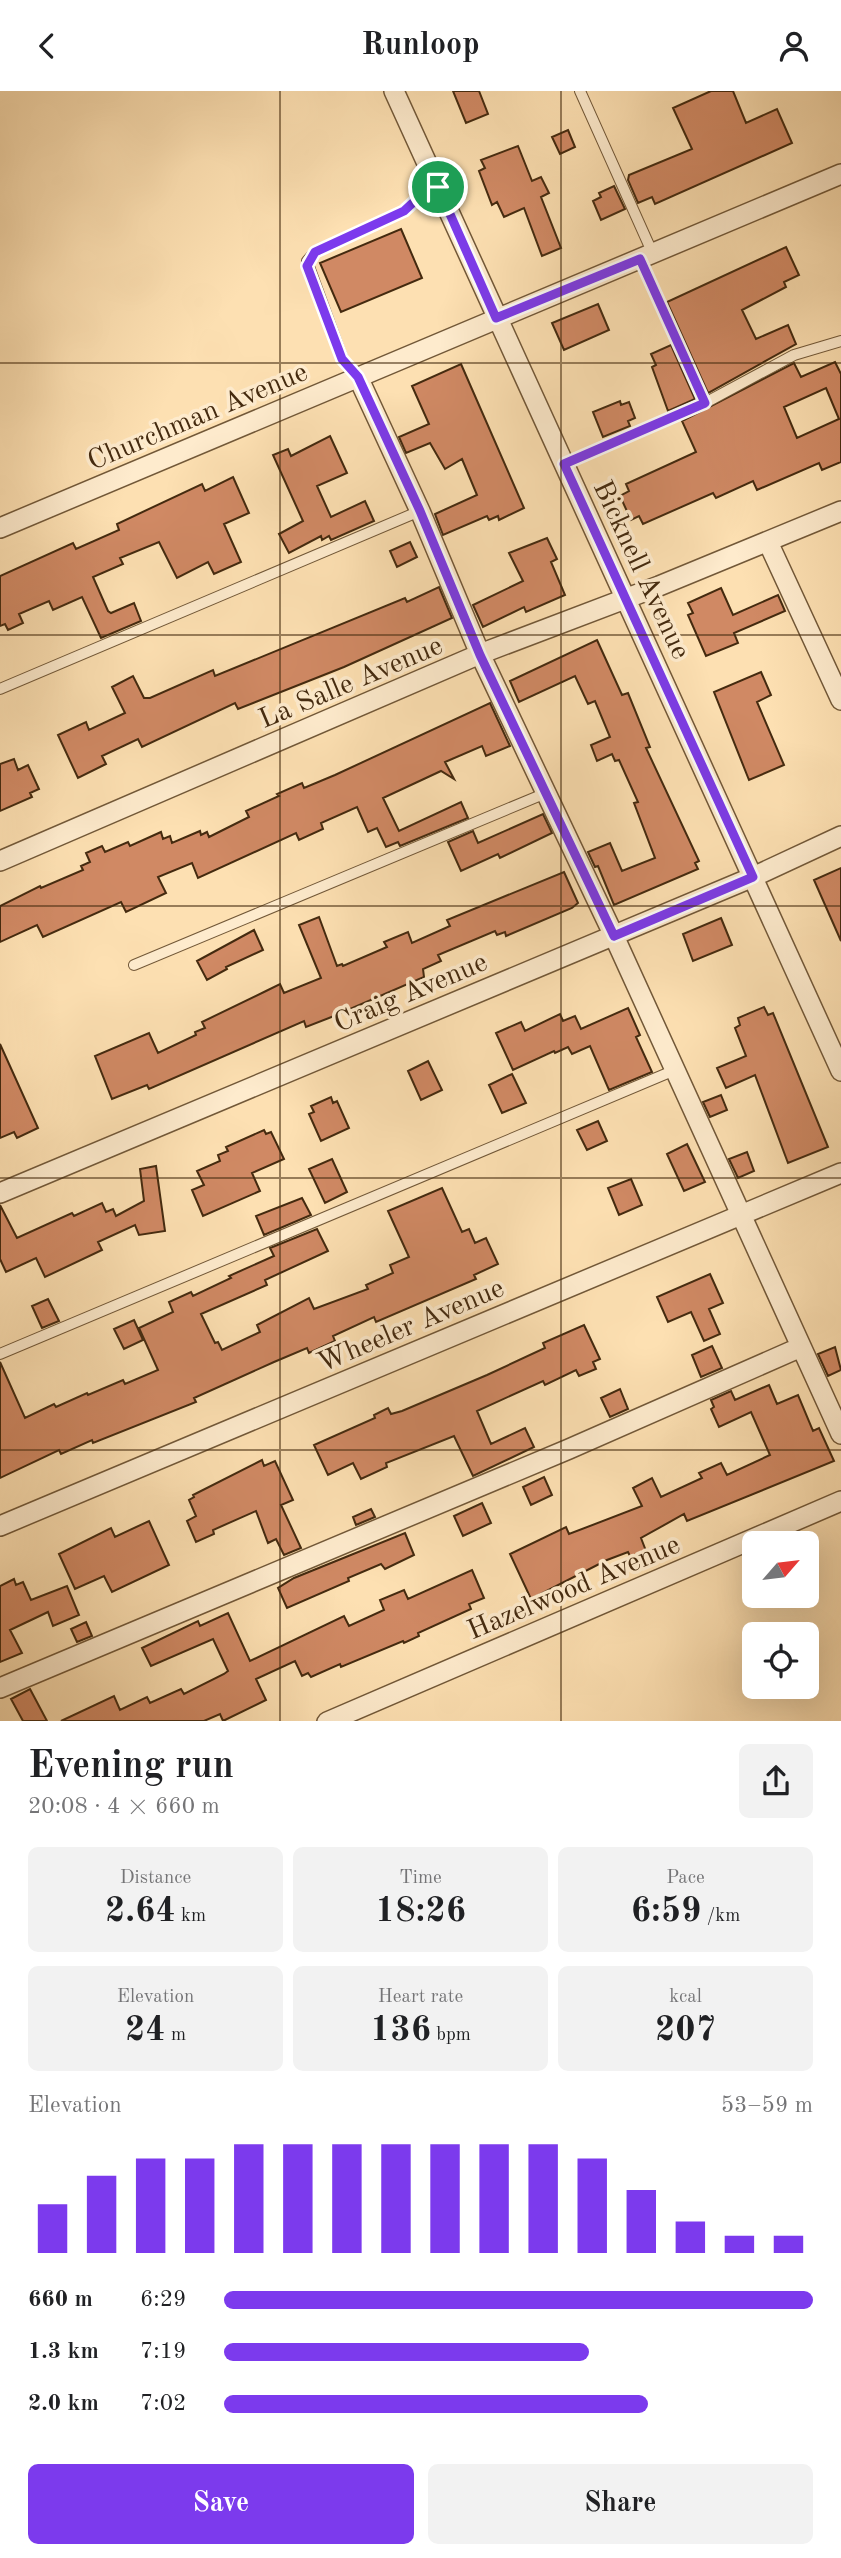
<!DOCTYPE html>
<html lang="en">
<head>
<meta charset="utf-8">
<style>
	body { margin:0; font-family:"Old Standard TT",serif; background:#f2f2f2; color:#202124; height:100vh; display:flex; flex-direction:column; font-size:26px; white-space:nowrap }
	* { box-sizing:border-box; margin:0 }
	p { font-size:23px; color:#757577 }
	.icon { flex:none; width:38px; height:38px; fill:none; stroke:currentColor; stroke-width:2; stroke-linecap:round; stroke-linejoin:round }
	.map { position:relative; height:1630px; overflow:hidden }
	.details { display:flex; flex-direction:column; background:#fff; flex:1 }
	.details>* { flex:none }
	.needle { width:46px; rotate:62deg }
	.tools { position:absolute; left:742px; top:1440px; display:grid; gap:14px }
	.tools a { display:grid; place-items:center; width:77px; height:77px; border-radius:10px; background:#fff; box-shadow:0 7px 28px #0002; font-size:35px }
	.pin { position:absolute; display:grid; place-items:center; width:60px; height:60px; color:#fff; margin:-30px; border:4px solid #fff; border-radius:50%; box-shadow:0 2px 7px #0007 }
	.round { display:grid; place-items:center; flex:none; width:74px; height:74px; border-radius:10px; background:#f2f2f2 }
	.headline { display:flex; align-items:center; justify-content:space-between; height:119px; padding:0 28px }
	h1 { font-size:38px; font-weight:700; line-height:52px }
	.stats { display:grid; grid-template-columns:repeat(3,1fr); gap:10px; height:119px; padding:7px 28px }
	.stats div { display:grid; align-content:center; border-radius:10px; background:#f2f2f2; text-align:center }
	.stats b { font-size:35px; font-weight:700 }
	.stats small { font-size:19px; font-weight:400 }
	.stats p { font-size:19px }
	.chart { height:196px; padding:14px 28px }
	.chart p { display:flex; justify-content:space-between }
	.chart svg { width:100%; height:126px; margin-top:7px; stroke:#7c3aed; stroke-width:6 }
	.button { display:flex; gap:14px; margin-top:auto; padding:14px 28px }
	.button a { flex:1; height:80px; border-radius:10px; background:#7c3aed; color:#fff; font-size:28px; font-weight:700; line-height:80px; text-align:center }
	.button a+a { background:#f2f2f2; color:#202124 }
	ul { padding:0 28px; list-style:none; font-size:23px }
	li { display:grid; grid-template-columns:112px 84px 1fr; align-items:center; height:52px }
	li i { height:18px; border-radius:9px; background:#7c3aed }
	header { display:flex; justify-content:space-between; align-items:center; height:91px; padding:0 28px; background:#fff; font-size:32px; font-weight:700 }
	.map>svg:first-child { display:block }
	.building { fill:#d08964; stroke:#442a0f; stroke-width:2; fill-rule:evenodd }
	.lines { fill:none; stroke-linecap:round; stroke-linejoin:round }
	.lane-casing { stroke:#725838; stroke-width:12 }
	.street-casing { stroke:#725838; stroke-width:22 }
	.lane { stroke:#feebcd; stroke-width:10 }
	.street { stroke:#feebcd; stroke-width:19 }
	.route-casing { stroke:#fff; stroke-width:14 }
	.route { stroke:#7c3aed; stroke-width:9 }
	.grid { fill:none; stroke:#442a0f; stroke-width:2; stroke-opacity:0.55 }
	.labels { text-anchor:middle; stroke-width:7; stroke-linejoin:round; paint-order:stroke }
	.street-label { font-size:28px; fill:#442a0f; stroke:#feebcd }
</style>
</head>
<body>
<header><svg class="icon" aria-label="back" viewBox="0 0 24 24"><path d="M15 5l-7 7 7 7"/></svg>Runloop<svg class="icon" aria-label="person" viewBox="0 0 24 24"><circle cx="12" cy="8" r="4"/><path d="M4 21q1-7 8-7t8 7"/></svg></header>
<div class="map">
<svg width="841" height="1631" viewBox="0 0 841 1631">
	<rect width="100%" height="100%" fill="#fde0b2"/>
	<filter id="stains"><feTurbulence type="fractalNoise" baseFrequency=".00286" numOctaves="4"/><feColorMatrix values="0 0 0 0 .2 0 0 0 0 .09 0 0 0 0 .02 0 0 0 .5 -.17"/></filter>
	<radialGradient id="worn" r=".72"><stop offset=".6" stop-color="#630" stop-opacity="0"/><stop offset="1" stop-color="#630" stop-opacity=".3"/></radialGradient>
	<path class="building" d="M453,0H479L488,23L466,32Z
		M711,0H733L746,32L777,18L792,52L655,113L652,106L638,112L628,89L629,84L692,58L673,17Z
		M568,39L575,56L560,63L552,46Z
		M518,55L532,90L541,86L549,102L541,106L561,157L542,165L524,117L504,126L497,111L492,114L479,80L485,77L481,69Z
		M614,95L625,118L601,129L593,110L601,106L599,102Z
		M401,138L422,187L341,221L320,172Z
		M786,156L799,184L784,191L786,196L742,219L756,248L788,234L796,253L708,302L667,211Z
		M598,213L609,239L564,259L552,232Z
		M671,254L695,308L668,320L652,276L656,274L651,263Z
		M835,271L841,283V371L822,379L819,372L757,399L753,390L716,407L713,402L643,433L639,425L631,429L620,405L629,400L626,393L696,361L682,330L794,272L801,286ZM826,297L839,328L797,347L784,316Z
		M461,273L524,417L499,429L498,425L489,429L487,425L443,444L435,423L477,404L462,368L445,378L430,352L406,362L399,346L429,333L412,295Z
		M620,310L621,314L629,311L635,327L628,330L630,335L603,346L593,321Z
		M330,345L347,382L317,395L331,426L365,410L374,430L331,449L329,445L322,449L321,445L289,462L279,443L303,430L273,364L288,358L291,365Z
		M233,386L249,422L224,433L241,471L214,483L208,471L177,487L159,451L120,467L123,473L93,486L108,520L111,522L134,512L141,530L101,547L82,506L53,519L49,510L19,523L23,532L8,539L5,533L0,535V485L73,452L76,458L119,439L117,433L202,393L205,400Z
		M547,447L557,468L551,471L565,504L526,521L524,516L483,536L473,514L523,490L509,462Z
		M410,451L417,466L397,476L390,460Z
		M439,496L452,527L344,576L238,618L235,612L142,656L138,648L102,665L106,673L78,687L58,644L86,631L89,639L125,622L112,596L133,585L144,607H150L213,579L215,585L405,507L407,511Z
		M721,497L733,524L778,504L785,520L734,542L738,552L706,565L688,524L693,522L688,512Z
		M597,549L622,604L628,602L650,656L646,657L699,770L695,772L698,778L614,814L598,775L595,776L588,761L610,752L622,780L655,767L634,712L638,711L619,669L615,670L612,663L597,670L591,654L610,646L595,610L588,613L575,585L519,611L510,590Z
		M761,581L771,604L757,611L784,674L749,689L714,601Z
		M490,612L510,655L486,665L482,655L445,671L454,688L441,680L383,707L399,740L461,711L468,727L400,755L398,751L386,756L377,737L368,741L357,716L321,732L323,738L299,749L296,742L198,787L192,772L158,786L166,802L126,821L121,811L43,846L37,834L0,851V815L40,795L41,797L83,779L81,775L90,771L86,762L102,755L105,761L128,751L130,755L161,741L163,748L170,745L172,752L200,740L201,744L207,741L209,746L249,726L246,720L279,705L277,703L302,692L304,697L335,684Z
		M14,668L18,679L28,674L39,698L30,702L32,706L0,720V673Z
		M543,723L552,742L500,767L498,763L461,780L448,751L473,740L478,752Z
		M841,777V850L814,789Z
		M564,781L578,812L572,817L506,845L505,841L497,844L495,840L438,864L441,870L423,878L424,886L334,925L306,936L304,930L149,998L147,994L112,1008L95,965L149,942L158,962L196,944L195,941L205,937L202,931L266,900L280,893L284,902L321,887L299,834L319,826L337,875L342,873L343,875L387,856L384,851L408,841L412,852L450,835L447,829Z
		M721,827L732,854L693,870L683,843Z
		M254,839L263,859L226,876L227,878L207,889L197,870Z
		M764,916L768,924L773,922L828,1056L788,1072L755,984L726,997L717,977L746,965L735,937L740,934L738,927Z
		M628,917L640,944L636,946L652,981L609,999L590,955L572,963L568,956L555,962L554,960L513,979L496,942L521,931L525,940L560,923L563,930L575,925L581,938Z
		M0,953L38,1037L17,1047L14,1041L0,1047Z
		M428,970L442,999L421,1009L408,980Z
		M512,983L526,1012L502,1022L489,994Z
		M721,1004L727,1019L710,1026L703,1011Z
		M331,1006L333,1012L337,1010L349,1037L321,1050L309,1023L314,1021L311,1015Z
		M598,1030L607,1050L587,1059L577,1039Z
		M264,1039L266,1043L271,1041L284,1068L252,1082L260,1100L203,1125L192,1099L204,1094L197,1080L220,1070L218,1064L228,1060L226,1056Z
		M687,1053L705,1091L684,1100L667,1063Z
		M747,1061L754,1080L738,1087L729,1068Z
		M332,1068L347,1101L325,1112L309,1078Z
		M156,1075L165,1140L139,1144L135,1134L98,1151L102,1159L45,1186L36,1167L6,1181L0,1168V1114L17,1147L72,1122L74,1125L102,1112L106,1121L113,1118L116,1125L144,1110L140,1078Z
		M631,1088L642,1114L619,1124L608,1097Z
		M442,1097L462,1141L469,1138L475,1152L486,1147L498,1173L474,1184L476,1188L376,1231L374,1226L333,1245L335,1250L309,1262L307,1257L274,1271L194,1307L196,1311L93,1352L92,1349L61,1363L59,1359L0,1387V1271L25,1327L54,1313L56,1316L87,1302L88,1304L123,1289L125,1293L158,1279L139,1237L173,1221L169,1211L191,1201L193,1205L231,1187L229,1185L274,1165L270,1157L317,1138L328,1160L265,1189L267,1194L201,1223L215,1252L218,1251L222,1259L260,1241L257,1234L309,1207L314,1218L368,1198L366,1194L393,1182L390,1174L409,1166L388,1120Z
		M302,1107L311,1124L264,1144L256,1125Z
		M710,1183L723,1212L709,1218L720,1243L704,1250L691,1221L668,1231L657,1206Z
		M48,1208L59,1230L42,1237L32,1215Z
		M134,1229L143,1249L124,1258L114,1238Z
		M584,1234L600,1268L593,1271L596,1278L579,1285L576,1279L545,1294L543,1290L477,1320L491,1353L525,1337L534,1356L473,1385L454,1345L386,1372L387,1376L361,1388L353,1372L328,1384L314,1354L375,1327L374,1324L388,1317L391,1323L402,1320L487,1284L545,1257L543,1252Z
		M712,1255L722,1277L701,1286L692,1264Z
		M835,1256L841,1279L828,1285L818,1263Z
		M769,1294L777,1313L798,1304L813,1340L819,1337L834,1370L687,1430L684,1423L641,1447L646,1460L631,1467L628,1461L607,1469L531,1508L510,1463L566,1436L569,1443L642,1415L633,1397L652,1387L661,1406L702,1387L699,1382L721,1372L727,1384L770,1364L751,1321L719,1336L711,1318L714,1316L711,1309L731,1300L735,1309Z
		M620,1298L628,1318L610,1326L601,1307Z
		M262,1369L264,1375L275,1370L293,1409L281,1414L301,1457L284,1464L276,1448L268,1452L256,1420L213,1439L214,1443L196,1451L187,1430L196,1425L189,1409L194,1406L193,1404Z
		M544,1386L552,1404L531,1414L523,1396Z
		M482,1412L491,1432L463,1445L454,1425Z
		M371,1418L375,1426L356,1434L353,1426Z
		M149,1430L169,1474L112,1501L104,1485L75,1498L59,1463L111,1437L115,1446Z
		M405,1442L414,1464L385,1478L381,1473L348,1487L349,1490L287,1517L278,1497L294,1487Z
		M472,1479L484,1507L469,1513L471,1518L418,1542L419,1545L404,1552L403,1550L341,1576L340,1573L311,1586L308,1582L302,1585L295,1570L256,1588L266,1609L223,1630L220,1623L204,1630H61L114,1605L120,1619L147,1606L150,1612L181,1598L184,1603L224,1583L228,1580L213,1548L151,1575L142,1557L198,1530L200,1535L228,1522L250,1570L344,1525L349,1535L384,1519L380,1509L404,1499L408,1508Z
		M14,1488L16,1494L23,1491L31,1509L67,1495L79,1524L53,1535L48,1521L10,1539L22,1562L0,1571V1495Z
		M86,1531L92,1545L77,1551L71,1538Z
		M30,1598L47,1630H23L11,1608Z"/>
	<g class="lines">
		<defs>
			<path id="lane" d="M580,0L653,163
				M640,168L705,312
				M358,286L343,269L307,170L315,161L404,120L418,107L438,96
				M564,373L705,312L794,264L841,250
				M0,598L420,420
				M134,874L546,702
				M0,1263L675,979"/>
			<path id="street" d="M394,0L841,980
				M358,286L420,420L480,563L614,845L841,1343
				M0,437L841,83
				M768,451L841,609
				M0,770L480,563L659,495L841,420
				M0,1102L753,786L841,745
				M0,1435L841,1082
				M0,1597L569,1358L801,1256
				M327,1631L841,1410"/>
		</defs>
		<use href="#lane" class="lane-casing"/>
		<use href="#street" class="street-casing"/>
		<use href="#lane" class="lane"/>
		<use href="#street" class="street"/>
	</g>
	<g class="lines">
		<defs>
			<path id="route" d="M438,96L496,227L640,168L705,312L564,373L753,786L614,845L480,564L420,420L358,286L342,268L307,175L315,161L404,120L418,107Z"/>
		</defs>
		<use href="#route" class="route-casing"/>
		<use href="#route" class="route"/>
	</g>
	<path class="grid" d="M280,0V1631M561,0V1631M0,272H841M0,544H841M0,815H841M0,1087H841M0,1359H841"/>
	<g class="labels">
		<g class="street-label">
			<text transform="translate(197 324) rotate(-23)" y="10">Churchman Avenue</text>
			<text transform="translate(643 478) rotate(65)" y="10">Bicknell Avenue</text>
			<text transform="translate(350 590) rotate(-23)" y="10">La Salle Avenue</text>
			<text transform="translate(410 900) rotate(-23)" y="10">Craig Avenue</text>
			<text transform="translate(410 1233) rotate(-23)" y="10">Wheeler Avenue</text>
			<text transform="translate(573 1495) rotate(-23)" y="10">Hazelwood Avenue</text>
		</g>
	</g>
	<rect width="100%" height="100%" filter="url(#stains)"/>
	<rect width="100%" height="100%" fill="url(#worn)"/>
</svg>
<div class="tools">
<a><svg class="needle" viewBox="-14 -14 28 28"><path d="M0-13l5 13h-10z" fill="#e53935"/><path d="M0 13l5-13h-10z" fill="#757577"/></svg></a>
<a><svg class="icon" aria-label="locate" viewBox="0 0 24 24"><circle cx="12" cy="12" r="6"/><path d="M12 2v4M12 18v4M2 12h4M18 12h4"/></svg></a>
</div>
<div class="pin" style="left:438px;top:96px;background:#1e9e55"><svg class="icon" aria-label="arrive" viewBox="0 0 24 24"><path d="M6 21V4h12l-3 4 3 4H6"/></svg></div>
</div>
<section class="details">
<div class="headline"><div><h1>Evening run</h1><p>20:08 · 4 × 660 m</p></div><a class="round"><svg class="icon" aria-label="share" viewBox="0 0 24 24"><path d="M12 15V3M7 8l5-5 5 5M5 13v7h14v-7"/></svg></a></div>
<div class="stats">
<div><p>Distance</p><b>2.64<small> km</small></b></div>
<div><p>Time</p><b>18:26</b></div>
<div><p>Pace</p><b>6:59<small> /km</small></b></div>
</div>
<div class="stats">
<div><p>Elevation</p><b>24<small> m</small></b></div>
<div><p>Heart rate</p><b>136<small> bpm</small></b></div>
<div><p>kcal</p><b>207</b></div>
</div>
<div class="chart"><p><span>Elevation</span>53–59 m</p>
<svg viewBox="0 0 160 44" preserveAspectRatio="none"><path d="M5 44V27M15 44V17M25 44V11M35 44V11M45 44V6M55 44V6M65 44V6M75 44V6M85 44V6M95 44V6M105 44V6M115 44V11M125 44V22M135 44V33M145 44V38M155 44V38"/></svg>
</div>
<ul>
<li><b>660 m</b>6:29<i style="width:100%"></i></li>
<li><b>1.3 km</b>7:19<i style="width:62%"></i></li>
<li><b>2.0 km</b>7:02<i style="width:72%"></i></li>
</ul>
<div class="button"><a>Save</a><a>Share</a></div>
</section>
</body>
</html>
